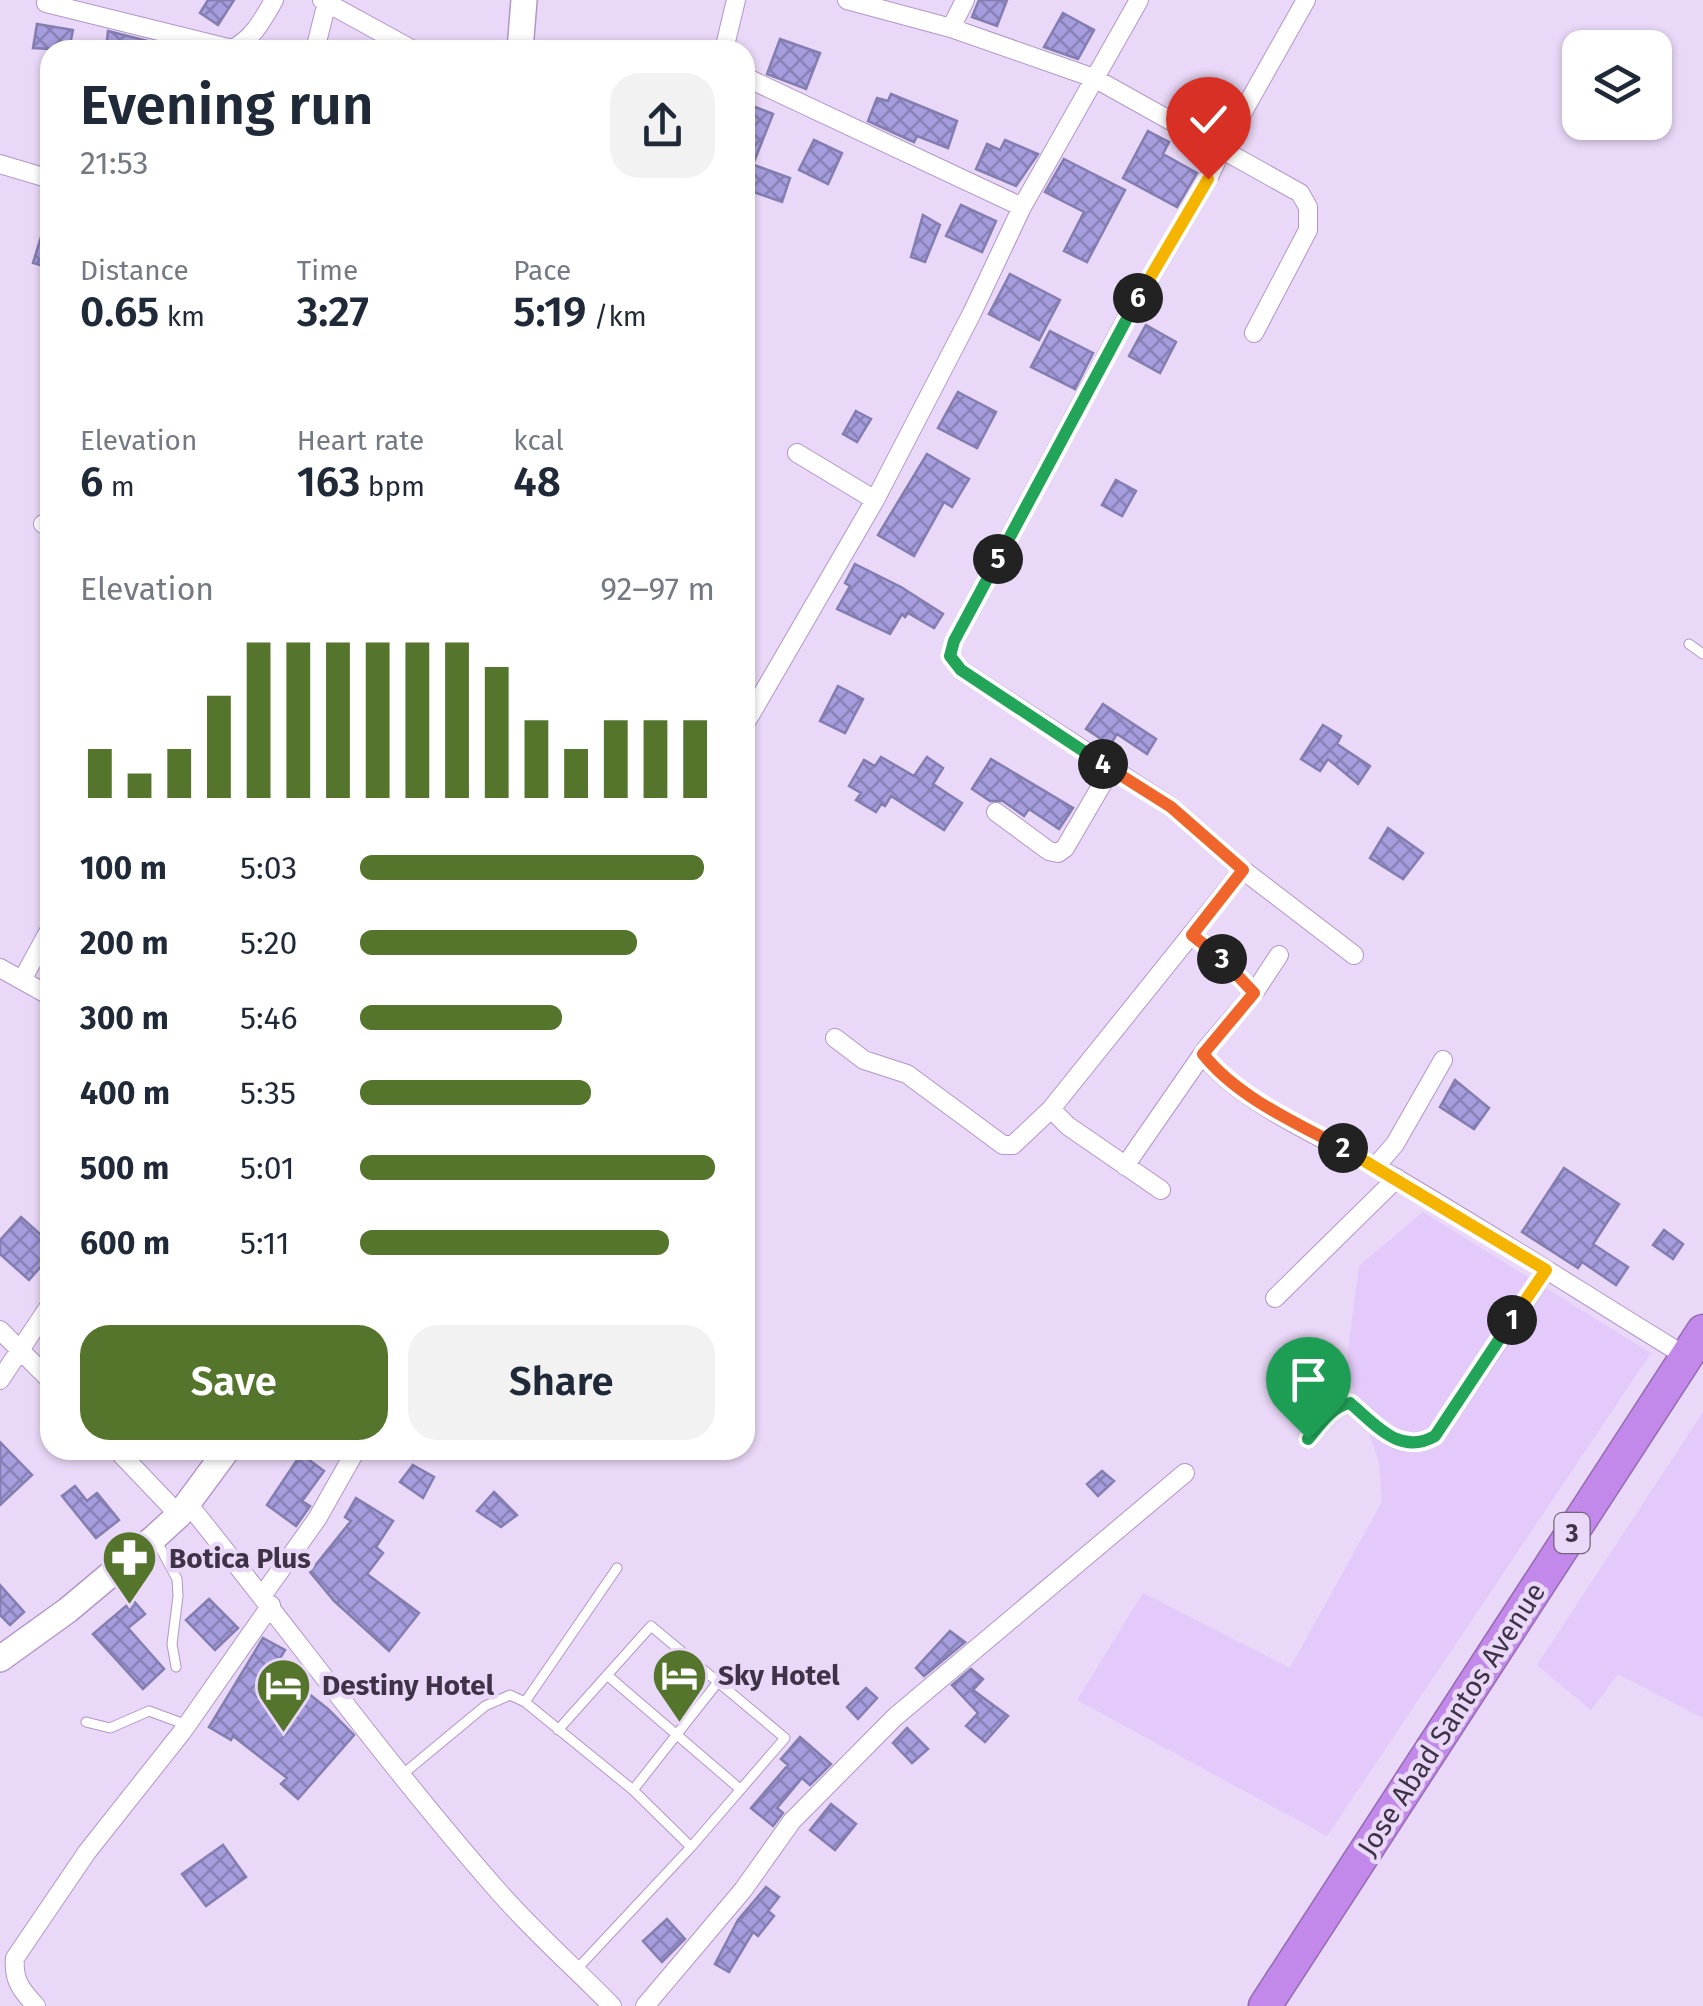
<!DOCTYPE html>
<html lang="en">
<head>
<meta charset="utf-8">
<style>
	body { margin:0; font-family:"Fira Sans",sans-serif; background:#f2f2f3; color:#1f2937; height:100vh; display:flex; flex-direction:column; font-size:38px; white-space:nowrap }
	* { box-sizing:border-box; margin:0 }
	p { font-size:32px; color:#747a83 }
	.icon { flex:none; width:55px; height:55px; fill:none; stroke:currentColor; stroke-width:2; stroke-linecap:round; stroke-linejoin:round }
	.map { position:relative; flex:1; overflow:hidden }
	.drawer { position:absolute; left:40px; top:40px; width:715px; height:1420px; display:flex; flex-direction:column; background:#fff; border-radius:30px; box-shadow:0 2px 8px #0004 }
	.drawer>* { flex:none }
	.controls { position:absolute; left:1562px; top:30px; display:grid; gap:20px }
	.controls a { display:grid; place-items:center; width:110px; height:110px; border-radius:20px; background:#fff; box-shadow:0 2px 8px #0004; font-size:50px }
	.pin { position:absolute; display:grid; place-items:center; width:85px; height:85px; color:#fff; margin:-102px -42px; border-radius:50% 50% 50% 0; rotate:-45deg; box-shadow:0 0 10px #0007 }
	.pin .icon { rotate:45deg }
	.km { position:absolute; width:50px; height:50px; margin:-25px; border-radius:50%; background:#222; color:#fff; font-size:28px; line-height:50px; text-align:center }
	.round { display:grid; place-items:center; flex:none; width:105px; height:105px; border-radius:30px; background:#f2f2f3 }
	.overview { display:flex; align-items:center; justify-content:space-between; height:170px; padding:0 40px }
	h1 { font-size:55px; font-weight:600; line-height:75px }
	.metrics { display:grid; grid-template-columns:repeat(3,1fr); gap:15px; height:170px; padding:10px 40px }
	.metrics div { display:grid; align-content:center }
	.metrics b { font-size:42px; font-weight:600 }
	.metrics small { font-size:28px; font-weight:400 }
	.metrics p { font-size:28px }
	.chart { height:280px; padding:20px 40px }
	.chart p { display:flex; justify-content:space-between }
	.chart svg { width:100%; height:180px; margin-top:10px; stroke:#55752c; stroke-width:6 }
	.cta { display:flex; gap:20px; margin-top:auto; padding:20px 40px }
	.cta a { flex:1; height:115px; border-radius:30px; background:#55752c; color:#fff; font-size:40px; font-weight:600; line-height:115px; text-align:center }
	.cta a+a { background:#f2f2f3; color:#1f2937 }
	ul { padding:0 40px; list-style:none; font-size:32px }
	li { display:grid; grid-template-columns:160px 120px 1fr; align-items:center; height:75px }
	li i { height:25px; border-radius:12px; background:#55752c }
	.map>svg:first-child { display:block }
	.built { fill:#e4cafa }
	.building { fill:url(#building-cross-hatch); stroke:#837db0; stroke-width:2.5 }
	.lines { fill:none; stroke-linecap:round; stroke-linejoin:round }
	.lane-casing { stroke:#b296c8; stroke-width:11 }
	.street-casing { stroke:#b296c8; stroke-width:20 }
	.secondary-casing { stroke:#b296c8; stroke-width:28 }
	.highway-casing { stroke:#946bb2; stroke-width:35 }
	.lane { stroke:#fff; stroke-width:9 }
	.street { stroke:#fff; stroke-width:18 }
	.secondary { stroke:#fff; stroke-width:25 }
	.highway { stroke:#c289eb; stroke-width:32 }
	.split-1-casing { stroke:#fff; stroke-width:20 }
	.split-2-casing { stroke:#fff; stroke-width:20 }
	.split-3-casing { stroke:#fff; stroke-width:20 }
	.split-4-casing { stroke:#fff; stroke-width:20 }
	.split-5-casing { stroke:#fff; stroke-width:20 }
	.split-6-casing { stroke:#fff; stroke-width:20 }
	.split-7-casing { stroke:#fff; stroke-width:20 }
	.split-1 { stroke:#22a559; stroke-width:12 }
	.split-2 { stroke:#f5b400; stroke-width:12 }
	.split-3 { stroke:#f0652b; stroke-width:12 }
	.split-4 { stroke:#f0652b; stroke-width:12 }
	.split-5 { stroke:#22a559; stroke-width:12 }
	.split-6 { stroke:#22a559; stroke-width:12 }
	.split-7 { stroke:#f5b400; stroke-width:12 }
	.labels { text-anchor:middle; stroke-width:9; stroke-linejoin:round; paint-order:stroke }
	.shield { fill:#e9d8f7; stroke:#71647c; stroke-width:2.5 }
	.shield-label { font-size:25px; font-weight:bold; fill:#3e3347 }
	.poi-label { font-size:28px; font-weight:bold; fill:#3e3347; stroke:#e9d8f7; text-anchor:start }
	.street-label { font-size:28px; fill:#3e3347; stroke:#e9d8f7 }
</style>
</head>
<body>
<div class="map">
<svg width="1703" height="2006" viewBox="0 0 1703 2006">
	<defs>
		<pattern id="building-cross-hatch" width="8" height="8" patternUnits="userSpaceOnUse" patternTransform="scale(2.5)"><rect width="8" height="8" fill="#a59ddd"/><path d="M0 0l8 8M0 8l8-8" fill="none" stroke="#8881b5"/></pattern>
	</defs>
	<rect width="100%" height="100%" fill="#e9d8f7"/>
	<path class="built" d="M1423,1212L1651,1353L1327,1836L1077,1700L1143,1593L1290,1668L1382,1502L1379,1462L1346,1367L1359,1266Z
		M1703,1412V1718L1618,1674L1591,1710L1537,1665Z"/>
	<path class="building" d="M208,0H234L218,25L200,13Z
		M979,0H1007L997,26L972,17Z
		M1063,13L1094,30L1078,59L1044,47Z
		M37,24L73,30L69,50L33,48Z
		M108,31L163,45L162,50H106Z
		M780,39L820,53L806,89L767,74Z
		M891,94L957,121L948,148L917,136L914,142L868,121L877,98L888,101Z
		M745,103L773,114L746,182L745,181Z
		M1148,131L1169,142L1163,154L1197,173L1177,207L1123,178Z
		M814,140L842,153L828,184L799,170Z
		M1005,140L1038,154L1016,186L976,169L987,144L1000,150Z
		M1064,159L1125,190L1087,262L1064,251L1084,212L1045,192Z
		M754,165L790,178L782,202L745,189Z
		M961,205L996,221L982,252L946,236Z
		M923,215L940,225L925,262L911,257Z
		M46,221H50V268L33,263Z
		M1010,274L1060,300L1039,340L989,314Z
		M1146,325L1176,342L1160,373L1129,356Z
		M1050,331L1093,353L1075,389L1031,367Z
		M958,392L996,412L977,448L938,428Z
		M856,411L871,419L857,442L843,434Z
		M927,454L969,479L952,507L944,502L914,556L878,535Z
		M1116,480L1136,491L1122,516L1102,505Z
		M855,564L901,587L943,614L934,628L908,613L905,617L902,614L890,634L837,609L850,586L845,583Z
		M838,686L863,699L845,733L820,721Z
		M1103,704L1156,739L1147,754L1117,734L1110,745L1086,729Z
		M1323,725L1341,736L1337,744L1370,766L1358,784L1328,759L1320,771L1301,759Z
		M881,757L914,776L927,757L943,768L933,784L962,803L944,830L891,796L885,806L881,804L876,812L856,800L861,793L849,786L864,760L875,766Z
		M991,759L1073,808L1059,829L1029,809L1024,816L1003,801H990L972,789Z
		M1388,828L1423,853L1403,879L1370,858Z
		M1455,1080L1489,1108L1474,1129L1440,1107Z
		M1564,1168L1619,1204L1593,1244L1628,1267L1616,1285L1582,1262L1578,1268L1522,1232Z
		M21,1217L50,1243V1256L29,1280L0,1254V1240Z
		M1664,1230L1683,1244L1673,1259L1653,1245Z
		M0,1442L32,1475L0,1505Z
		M301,1454L324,1471L302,1501L310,1506L296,1526L267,1505Z
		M413,1465L434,1477L423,1498L400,1482Z
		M1102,1471L1114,1481L1098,1496L1087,1484Z
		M75,1486L87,1501L97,1493L119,1520L96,1538L62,1496Z
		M494,1492L517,1515L501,1527L477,1511Z
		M356,1498L393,1521L376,1547L383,1553L367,1574L419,1613L389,1651L334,1601L310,1572L351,1521L345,1517Z
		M0,1585L24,1612L10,1625L0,1615Z
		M209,1599L238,1628L215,1650L186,1620Z
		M133,1600L145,1614L128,1628L164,1669L143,1689L93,1634Z
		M950,1631L965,1642L924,1676L916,1668Z
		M263,1638L285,1650L275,1667L328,1709L354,1735L298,1799L281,1784L287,1778L233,1736L231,1740L209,1727Z
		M971,1669L983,1679L973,1690L1008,1716L985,1742L966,1726L978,1713L952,1685Z
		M866,1688L877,1698L858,1719L847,1707Z
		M907,1728L928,1749L912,1763L893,1743Z
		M800,1737L831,1764L810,1785L802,1778L777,1808L783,1813L773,1826L751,1808L788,1765L781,1759Z
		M831,1804L856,1824L835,1850L810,1830Z
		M223,1845L246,1877L206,1906L182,1874Z
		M766,1887L779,1897L768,1911L774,1916L758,1936L753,1932L729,1972L715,1964L738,1920Z
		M667,1919L685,1939L662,1962L643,1941Z"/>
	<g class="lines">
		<defs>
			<path id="lane" d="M1689,644L1703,654
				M156,1540L177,1579L178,1596L172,1644L176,1667
				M607,1675L740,1789
				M525,1702L617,1568
				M86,1722L110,1728L149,1711L187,1725
				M558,1730L651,1626L785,1738L691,1847L577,1969
				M403,1774L485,1706L510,1695L525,1702L633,1790L691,1847
				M633,1790L718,1682"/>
			<path id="street" d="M322,0L413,50
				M847,0L951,28L1094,78L1300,193L1308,207V230L1254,333
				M1306,0L1222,149L1208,179L1130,312L954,641L950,656L961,670L1171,807L1243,870L1354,955
				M46,3L232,49C253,39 263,19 274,0
				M951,28L965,0
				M315,50L327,2
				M724,50L736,0
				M745,77L1022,207
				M0,164L50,179
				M797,453L875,500
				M43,524L50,526
				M745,724L875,500L972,313L1022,207L1139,0
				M996,812L1049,851L1058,853L1065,848L1111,769
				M1192,935L1221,958L1254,993
				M0,968L50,996
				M22,980L50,929
				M835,1038L864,1060L907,1074L1003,1145H1013L1051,1109L1243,870
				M1203,1055C1245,1107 1336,1143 1394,1177C1493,1235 1589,1297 1687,1357
				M1051,1109L1068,1126L1161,1190
				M1125,1166L1206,1049L1254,993L1279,955
				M1376,1166L1395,1144L1443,1060
				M1275,1298L1397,1178
				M0,1330L50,1380
				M0,1380L50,1305
				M1308,1439C1320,1425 1331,1407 1350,1403C1376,1425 1399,1456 1435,1436L1546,1270
				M117,1450L179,1515
				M188,1504C292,1632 389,1767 499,1892C534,1932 575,1968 612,2006
				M262,1596L317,1519L356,1450
				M36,2006C21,1990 13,1980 15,1958L87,1852L182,1732L271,1605
				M645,2006L743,1890L792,1821L895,1717L1185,1473"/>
			<path id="secondary" d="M520,50L524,0
				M0,1659L68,1610L155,1537L179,1515L227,1450"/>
			<path id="highway" d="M1265,2006L1703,1331"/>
		</defs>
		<use href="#lane" class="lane-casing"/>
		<use href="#street" class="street-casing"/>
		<use href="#secondary" class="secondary-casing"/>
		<use href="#highway" class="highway-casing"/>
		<use href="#lane" class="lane"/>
		<use href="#street" class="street"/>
		<use href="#secondary" class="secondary"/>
		<use href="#highway" class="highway"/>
	</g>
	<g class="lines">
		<defs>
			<path id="split-1" d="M1308,1439C1320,1425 1331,1407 1350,1403C1376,1425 1400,1456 1435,1436L1512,1320"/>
			<path id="split-2" d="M1343,1148L1546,1270L1512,1320"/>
			<path id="split-3" d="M1222,959L1254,993L1203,1054C1237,1097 1296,1123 1343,1148"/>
			<path id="split-4" d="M1103,764L1171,807L1243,870L1192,935L1222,959"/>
			<path id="split-5" d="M998,559L954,641L950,656L961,670L1103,764"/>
			<path id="split-6" d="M998,559L1138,298"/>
			<path id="split-7" d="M1138,298L1208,179"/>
		</defs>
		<use href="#split-1" class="split-1-casing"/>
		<use href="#split-2" class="split-2-casing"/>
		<use href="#split-3" class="split-3-casing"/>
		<use href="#split-4" class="split-4-casing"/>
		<use href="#split-5" class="split-5-casing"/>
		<use href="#split-6" class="split-6-casing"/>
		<use href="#split-7" class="split-7-casing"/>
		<use href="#split-1" class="split-1"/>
		<use href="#split-2" class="split-2"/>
		<use href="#split-3" class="split-3"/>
		<use href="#split-4" class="split-4"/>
		<use href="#split-5" class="split-5"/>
		<use href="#split-6" class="split-6"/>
		<use href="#split-7" class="split-7"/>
	</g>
	<defs>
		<symbol id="pharmacy-pin" viewBox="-11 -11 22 30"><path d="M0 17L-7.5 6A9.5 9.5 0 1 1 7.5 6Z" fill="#55752c" stroke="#e9d8f7"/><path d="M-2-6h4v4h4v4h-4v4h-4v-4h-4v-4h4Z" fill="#fff"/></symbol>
		<symbol id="hotel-pin" viewBox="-11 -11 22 30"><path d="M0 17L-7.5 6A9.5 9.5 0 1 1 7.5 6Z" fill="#55752c" stroke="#e9d8f7"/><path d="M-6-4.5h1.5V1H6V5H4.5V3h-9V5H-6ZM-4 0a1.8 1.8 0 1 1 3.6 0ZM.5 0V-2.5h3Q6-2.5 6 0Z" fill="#fff"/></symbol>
	</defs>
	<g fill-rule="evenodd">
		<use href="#pharmacy-pin" x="98" y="1526" width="63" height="86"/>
		<use href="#hotel-pin" x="648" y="1644" width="63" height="86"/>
		<use href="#hotel-pin" x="252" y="1654" width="63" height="86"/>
	</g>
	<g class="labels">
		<rect class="shield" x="1554.5" y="1513" width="35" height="40" rx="8"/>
		<g class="shield-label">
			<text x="1572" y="1542">3</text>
		</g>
		<g class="poi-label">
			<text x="169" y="1568">Botica Plus</text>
			<text x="718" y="1685">Sky Hotel</text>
			<text x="322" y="1695">Destiny Hotel</text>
		</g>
		<g class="street-label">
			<text transform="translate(1451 1719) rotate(-57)" y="10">Jose Abad Santos Avenue</text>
		</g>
	</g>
</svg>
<div class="controls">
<a><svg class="icon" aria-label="layers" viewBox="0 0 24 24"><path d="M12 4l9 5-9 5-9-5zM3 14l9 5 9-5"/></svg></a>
</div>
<div class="pin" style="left:1308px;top:1439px;background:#1e9e55"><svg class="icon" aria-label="arrive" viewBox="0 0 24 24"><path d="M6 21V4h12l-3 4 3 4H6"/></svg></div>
<div class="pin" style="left:1208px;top:179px;background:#d93025"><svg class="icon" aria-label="check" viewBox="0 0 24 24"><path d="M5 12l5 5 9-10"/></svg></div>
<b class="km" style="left:1512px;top:1320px">1</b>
<b class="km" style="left:1343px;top:1148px">2</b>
<b class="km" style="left:1222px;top:959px">3</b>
<b class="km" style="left:1103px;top:764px">4</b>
<b class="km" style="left:998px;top:559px">5</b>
<b class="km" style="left:1138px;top:298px">6</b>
<section class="drawer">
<div class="overview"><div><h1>Evening run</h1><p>21:53</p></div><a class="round"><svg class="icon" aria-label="share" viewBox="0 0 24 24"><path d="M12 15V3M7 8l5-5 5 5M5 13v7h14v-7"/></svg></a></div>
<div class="metrics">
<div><p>Distance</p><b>0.65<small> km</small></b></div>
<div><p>Time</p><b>3:27</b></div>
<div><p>Pace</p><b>5:19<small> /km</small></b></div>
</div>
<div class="metrics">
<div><p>Elevation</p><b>6<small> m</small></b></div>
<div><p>Heart rate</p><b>163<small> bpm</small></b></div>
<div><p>kcal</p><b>48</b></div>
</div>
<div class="chart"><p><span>Elevation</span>92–97 m</p>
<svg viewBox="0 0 160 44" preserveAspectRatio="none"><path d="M5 44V32M15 44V38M25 44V32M35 44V19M45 44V6M55 44V6M65 44V6M75 44V6M85 44V6M95 44V6M105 44V12M115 44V25M125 44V32M135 44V25M145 44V25M155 44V25"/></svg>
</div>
<ul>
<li><b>100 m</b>5:03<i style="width:97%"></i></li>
<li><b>200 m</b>5:20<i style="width:78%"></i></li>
<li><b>300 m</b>5:46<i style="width:57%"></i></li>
<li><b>400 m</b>5:35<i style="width:65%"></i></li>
<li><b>500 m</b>5:01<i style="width:100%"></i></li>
<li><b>600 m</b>5:11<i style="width:87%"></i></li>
</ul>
<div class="cta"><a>Save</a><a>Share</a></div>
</section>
</div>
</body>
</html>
